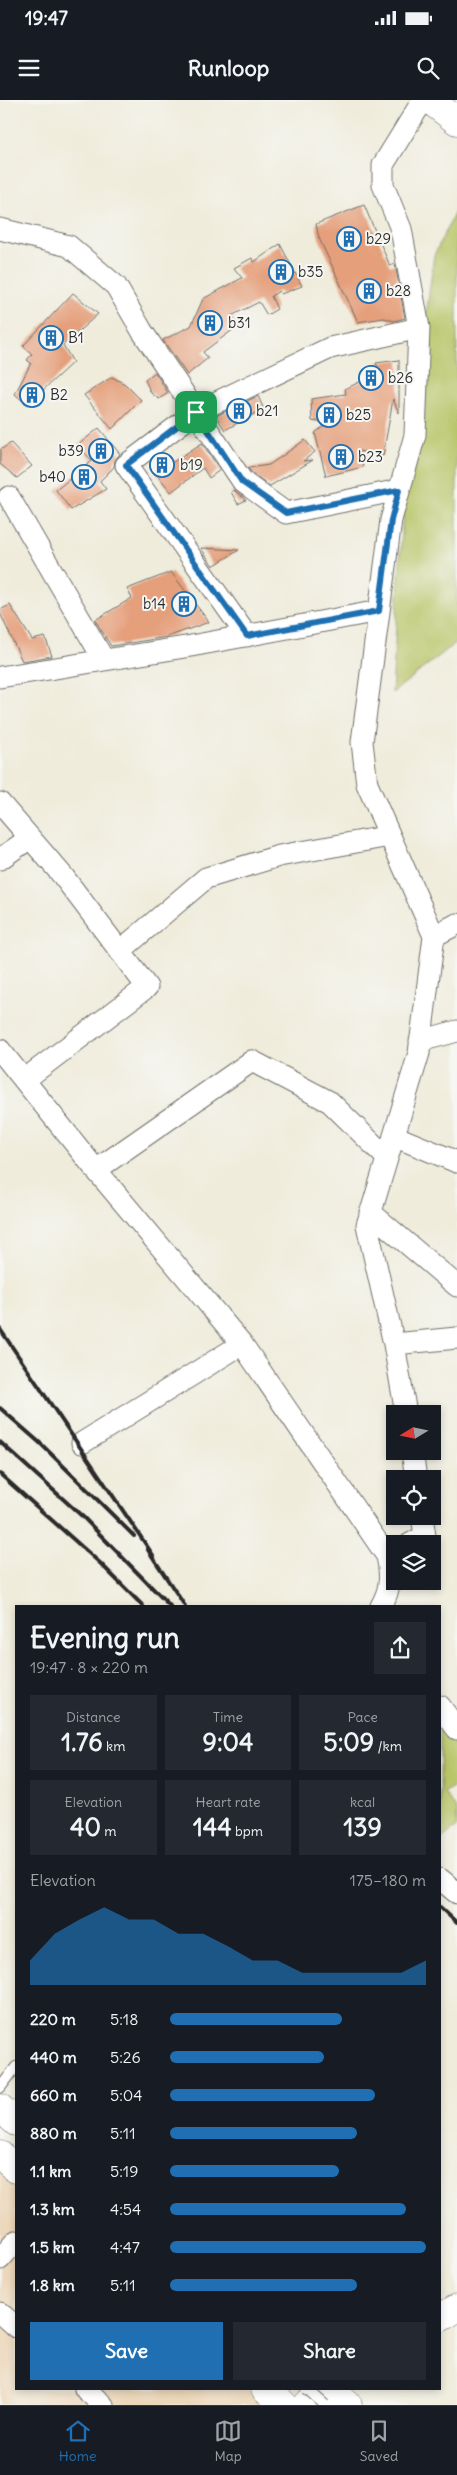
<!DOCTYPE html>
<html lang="en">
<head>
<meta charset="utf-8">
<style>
	body { margin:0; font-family:Delius,sans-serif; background:#242831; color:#f1f3f6; height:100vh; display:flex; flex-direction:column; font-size:19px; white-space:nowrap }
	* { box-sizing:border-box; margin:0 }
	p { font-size:16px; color:#9ea1a6 }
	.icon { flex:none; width:28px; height:28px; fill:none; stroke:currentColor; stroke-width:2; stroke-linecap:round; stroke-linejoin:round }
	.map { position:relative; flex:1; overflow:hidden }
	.side { position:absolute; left:15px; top:1505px; width:426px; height:785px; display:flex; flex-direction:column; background:#171b24; border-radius:0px; box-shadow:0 2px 8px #0003 }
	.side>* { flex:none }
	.needle { width:32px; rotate:260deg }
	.buttons { position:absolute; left:386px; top:1305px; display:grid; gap:10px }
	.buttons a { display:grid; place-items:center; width:55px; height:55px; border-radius:0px; background:#171b24; box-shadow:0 2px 8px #0003; font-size:25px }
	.pin { position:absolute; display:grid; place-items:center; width:42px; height:42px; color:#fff; margin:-21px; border-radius:10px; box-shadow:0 2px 8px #0006 }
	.round { display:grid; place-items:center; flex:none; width:52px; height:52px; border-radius:0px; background:#242831 }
	.overview { display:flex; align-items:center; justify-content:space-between; height:85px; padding:0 15px }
	h1 { font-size:28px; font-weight:800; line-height:38px }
	.stats { display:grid; grid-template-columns:repeat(3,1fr); gap:8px; height:85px; padding:5px 15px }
	.stats div { display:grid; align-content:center; border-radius:0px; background:#242831; text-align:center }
	.stats b { font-size:25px; font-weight:800 }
	.stats small { font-size:14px; font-weight:400 }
	.stats p { font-size:14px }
	.chart { height:140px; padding:10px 15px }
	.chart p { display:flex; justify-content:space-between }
	.chart svg { width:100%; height:90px; margin-top:5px; fill:#1f6fb2; opacity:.7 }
	.action { display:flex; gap:10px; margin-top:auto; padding:10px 15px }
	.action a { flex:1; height:58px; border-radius:0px; background:#1f6fb2; color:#fff; font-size:20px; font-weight:800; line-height:58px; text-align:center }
	.action a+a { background:#242831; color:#f1f3f6 }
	ul { padding:0 15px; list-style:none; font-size:16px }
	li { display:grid; grid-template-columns:80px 60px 1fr; align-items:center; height:38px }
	li i { height:12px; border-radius:6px; background:#1f6fb2 }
	.status { display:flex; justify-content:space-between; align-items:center; height:35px; padding:0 25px; background:#171b24; direction:ltr }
	.status svg { height:14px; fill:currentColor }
	header { display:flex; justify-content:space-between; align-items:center; height:65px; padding:0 15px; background:#171b24; font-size:22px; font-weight:800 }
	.menu { display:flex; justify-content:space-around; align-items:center; height:70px; border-top:1px solid #363941; background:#171b24; font-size:14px; color:#9ea1a6 }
	.menu a { display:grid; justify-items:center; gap:2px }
	.menu .active { color:#1f6fb2 }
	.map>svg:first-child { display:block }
	.built { fill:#ecd7ba }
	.green { fill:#b8c567; stroke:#727849 }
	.building { fill:#e59f7a }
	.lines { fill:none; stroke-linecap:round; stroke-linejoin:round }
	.lane-casing { stroke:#706f69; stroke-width:12 }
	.street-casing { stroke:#706f69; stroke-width:23 }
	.secondary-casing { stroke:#706f69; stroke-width:29 }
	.primary-casing { stroke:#706f69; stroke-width:29 }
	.lane { stroke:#fff; stroke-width:10 }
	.street { stroke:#fff; stroke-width:21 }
	.secondary { stroke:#fff; stroke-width:28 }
	.primary { stroke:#fff; stroke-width:28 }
	.rail { stroke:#2b2b2b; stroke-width:4 }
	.lane-bridge-casing { stroke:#706f69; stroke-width:12; stroke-linecap:butt }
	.lane-bridge { stroke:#fff; stroke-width:10 }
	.route-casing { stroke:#fff; stroke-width:10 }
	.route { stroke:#1f6fb2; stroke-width:6 }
	.labels { text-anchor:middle; stroke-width:4; stroke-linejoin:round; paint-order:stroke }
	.poi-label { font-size:15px; fill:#2b2b2b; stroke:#f6f6f2; text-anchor:start }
</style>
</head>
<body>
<div class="status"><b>19:47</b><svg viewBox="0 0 49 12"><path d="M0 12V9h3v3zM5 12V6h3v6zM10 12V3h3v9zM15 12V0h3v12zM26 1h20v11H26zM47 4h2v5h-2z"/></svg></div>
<header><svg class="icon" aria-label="menu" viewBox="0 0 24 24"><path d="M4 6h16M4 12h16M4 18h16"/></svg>Runloop<svg class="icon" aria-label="search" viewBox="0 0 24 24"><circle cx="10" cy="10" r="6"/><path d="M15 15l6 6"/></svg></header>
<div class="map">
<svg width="457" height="2305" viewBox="0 0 457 2305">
	<rect width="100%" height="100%" fill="#f6f6f2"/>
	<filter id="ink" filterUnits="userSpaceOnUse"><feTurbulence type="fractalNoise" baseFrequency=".02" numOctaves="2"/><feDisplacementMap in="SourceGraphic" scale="10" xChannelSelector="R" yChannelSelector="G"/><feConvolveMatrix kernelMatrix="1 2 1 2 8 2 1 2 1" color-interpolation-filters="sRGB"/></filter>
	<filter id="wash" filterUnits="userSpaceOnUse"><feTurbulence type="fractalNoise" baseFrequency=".0096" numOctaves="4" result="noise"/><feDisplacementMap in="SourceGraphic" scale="20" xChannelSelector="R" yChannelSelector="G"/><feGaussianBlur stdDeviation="1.12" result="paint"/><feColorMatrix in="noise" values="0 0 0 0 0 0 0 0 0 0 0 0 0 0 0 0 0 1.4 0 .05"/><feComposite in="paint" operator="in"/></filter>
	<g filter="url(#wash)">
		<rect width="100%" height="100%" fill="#efecdb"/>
		<path class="built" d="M0,2055L16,2069V2289H265L284,2305H0Z"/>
		<path class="green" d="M457,108V542L392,593L405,378L434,155Z
			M440,1606L457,1629V1685L444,1692L457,1711V1727L440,1740Z"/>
		<g id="blocks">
			<path class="building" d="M364,105L390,166L395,164L405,218L394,221L384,218L358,222L319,138L316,124Z
				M280,144L302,186L281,194L279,191L271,196L277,209L267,215L259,202L231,216L238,226L203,252L208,258L187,275L163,240L191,226L203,199L242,178L234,168L252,158L254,162Z
				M73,193L98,214L63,245L73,262L27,305L15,294L31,263L27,260L32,254L23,246Z
				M399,260V313L393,299L383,356L359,351L363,367L326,376L315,333L328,323L312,321L311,299L346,294L345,289L380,272L376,263Z
				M155,272L168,293L159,299L151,293L145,280Z
				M112,277L125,284L141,300L112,329L84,295Z
				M258,296L266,314L256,313L225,330L216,316Z
				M99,328L120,354L115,360L114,367L100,381L106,389L71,410L56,390L92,361L78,345Z
				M305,340L315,352L303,361L313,360L270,386L252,373L248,368L269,365Z
				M11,343L32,366L17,378L0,364V350Z
				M202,343L220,370L209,378L203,368L171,392L156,373Z
				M234,390L236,392L246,400L238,404L231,392Z
				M201,448L239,450L213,466Z
				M171,472L209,522L167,537L111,546L95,520L132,498L127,489Z
				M10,505L32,540L45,537L52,556L22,561L0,513V510Z"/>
		</g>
	</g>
	<g filter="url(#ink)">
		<use href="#blocks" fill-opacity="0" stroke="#706f69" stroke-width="1"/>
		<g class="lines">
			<defs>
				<path id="lane" d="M0,1988L16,1967"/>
				<path id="street" d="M0,129L69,146L116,186L142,231L243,382L286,413L399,390
					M9,397L104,560
					M247,536L126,365L196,312L330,248L419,228
					M0,577L191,546L379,511
					M0,703L63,776L147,887L24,980
					M0,759L30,738
					M434,836L457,824
					M120,851L206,778L279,756L390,736
					M420,941L457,931
					M0,950L96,1070L242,1244L387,1456
					M394,1036L457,1062
					M96,1070L252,961L330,1002L387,1058
					M370,1112L457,1186
					M394,1244L367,1125L419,953L434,836L367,684L362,642L391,420L415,335L419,228L401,129L383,85V65L423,0
					M406,1314L394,1244L457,1238
					M82,1343L242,1244
					M412,1351L416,1379
					M410,1444L425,1436L422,1416
					M381,1506C391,1489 391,1475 387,1456L395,1452
					M440,1606L457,1629
					M440,1779L457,1793
					M0,2159L16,2141
					M0,2213L16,2227
					M85,2289L103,2305"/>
				<path id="secondary" d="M430,0L457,21
					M440,2218L457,2208
					M307,2305L323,2289"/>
				<path id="primary" d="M0,2008L16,2022
					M0,2055L16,2069
					M265,2289L284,2305
					M330,2289L348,2305"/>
			</defs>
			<use href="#lane" class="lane-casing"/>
			<use href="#street" class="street-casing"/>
			<use href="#secondary" class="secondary-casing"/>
			<use href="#primary" class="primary-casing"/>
			<use href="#lane" class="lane"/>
			<use href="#street" class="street"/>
			<use href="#secondary" class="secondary"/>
			<use href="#primary" class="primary"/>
			<path class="rail" d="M0,1229L153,1455
				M0,1308L40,1343L134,1436
				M0,1342L83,1417L170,1506
				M0,1374L100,1463L143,1506
				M148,1450L185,1506
				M440,1807L457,1823"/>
			<defs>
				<path id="lane-bridge" d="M307,2289L325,2305"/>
			</defs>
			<use href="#lane-bridge" class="lane-bridge-casing"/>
			<use href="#lane-bridge" class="lane-bridge"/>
		</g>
	</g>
	<g class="lines" filter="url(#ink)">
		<defs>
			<path id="route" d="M196,312L242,382L286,413L399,390L391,420L379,511L247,536L126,365Z"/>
		</defs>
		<use href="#route" class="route-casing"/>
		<use href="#route" class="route"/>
	</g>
	<defs>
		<symbol id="building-ring" viewBox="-11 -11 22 22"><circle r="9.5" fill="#f6f6f2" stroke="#1f6fb2" stroke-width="1.5"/><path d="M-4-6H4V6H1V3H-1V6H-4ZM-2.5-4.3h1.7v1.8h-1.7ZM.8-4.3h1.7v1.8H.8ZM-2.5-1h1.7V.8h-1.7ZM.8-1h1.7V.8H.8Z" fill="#1f6fb2"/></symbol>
	</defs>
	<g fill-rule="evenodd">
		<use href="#building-ring" x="335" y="125" width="28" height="28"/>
		<use href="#building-ring" x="267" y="158" width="28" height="28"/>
		<use href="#building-ring" x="355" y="177" width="28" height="28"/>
		<use href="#building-ring" x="196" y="209" width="28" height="28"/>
		<use href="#building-ring" x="37" y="224" width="28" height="28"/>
		<use href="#building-ring" x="357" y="264" width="28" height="28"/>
		<use href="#building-ring" x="18" y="281" width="28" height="28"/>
		<use href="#building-ring" x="225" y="297" width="28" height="28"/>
		<use href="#building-ring" x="315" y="301" width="28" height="28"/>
		<use href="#building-ring" x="87" y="337" width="28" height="28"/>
		<use href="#building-ring" x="327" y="343" width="28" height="28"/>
		<use href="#building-ring" x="148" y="351" width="28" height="28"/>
		<use href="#building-ring" x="70" y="363" width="28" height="28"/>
		<use href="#building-ring" x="170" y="490" width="28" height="28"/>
	</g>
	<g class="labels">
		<g class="poi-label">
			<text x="366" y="144">b29</text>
			<text x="298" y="177">b35</text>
			<text x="386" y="196">b28</text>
			<text x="228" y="228">b31</text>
			<text x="68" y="243">B1</text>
			<text x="388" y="283">b26</text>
			<text x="50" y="300">B2</text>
			<text x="256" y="316">b21</text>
			<text x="346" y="320">b25</text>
			<text x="84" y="356" text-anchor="end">b39</text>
			<text x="358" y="362">b23</text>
			<text x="180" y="370">b19</text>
			<text x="66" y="382" text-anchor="end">b40</text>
			<text x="166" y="509" text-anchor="end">b14</text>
		</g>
	</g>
</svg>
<div class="buttons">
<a><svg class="needle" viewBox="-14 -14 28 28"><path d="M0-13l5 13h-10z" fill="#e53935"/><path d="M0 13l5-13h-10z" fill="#9ea1a6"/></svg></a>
<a><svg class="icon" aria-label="locate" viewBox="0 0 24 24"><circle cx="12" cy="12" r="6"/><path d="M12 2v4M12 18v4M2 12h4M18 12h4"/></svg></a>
<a><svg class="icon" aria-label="layers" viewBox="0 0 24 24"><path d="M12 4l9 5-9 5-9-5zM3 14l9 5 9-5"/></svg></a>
</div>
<div class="pin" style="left:196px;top:312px;background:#1e9e55"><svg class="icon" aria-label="arrive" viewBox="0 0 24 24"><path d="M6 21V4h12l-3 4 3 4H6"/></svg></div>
<section class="side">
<div class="overview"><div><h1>Evening run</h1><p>19:47 · 8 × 220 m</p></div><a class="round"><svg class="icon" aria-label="share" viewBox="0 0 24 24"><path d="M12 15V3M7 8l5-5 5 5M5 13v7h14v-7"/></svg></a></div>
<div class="stats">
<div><p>Distance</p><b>1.76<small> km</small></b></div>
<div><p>Time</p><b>9:04</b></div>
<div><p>Pace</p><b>5:09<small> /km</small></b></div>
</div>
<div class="stats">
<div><p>Elevation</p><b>40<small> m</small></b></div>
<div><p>Heart rate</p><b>144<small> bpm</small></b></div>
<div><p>kcal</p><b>139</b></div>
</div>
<div class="chart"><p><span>Elevation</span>175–180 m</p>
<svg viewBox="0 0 160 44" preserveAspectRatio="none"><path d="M0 44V32L10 19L20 12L30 6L40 12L50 12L60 19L70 19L80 25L90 32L100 32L110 38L120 38L130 38L140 38L150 38L160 32V44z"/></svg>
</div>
<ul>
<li><b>220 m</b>5:18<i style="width:67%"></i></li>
<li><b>440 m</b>5:26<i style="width:60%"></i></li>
<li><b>660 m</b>5:04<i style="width:80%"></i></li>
<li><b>880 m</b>5:11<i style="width:73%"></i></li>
<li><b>1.1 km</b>5:19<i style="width:66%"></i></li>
<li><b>1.3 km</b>4:54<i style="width:92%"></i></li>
<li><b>1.5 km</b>4:47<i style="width:100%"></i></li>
<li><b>1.8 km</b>5:11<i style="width:73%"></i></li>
</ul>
<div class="action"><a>Save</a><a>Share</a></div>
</section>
</div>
<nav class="menu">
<a class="active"><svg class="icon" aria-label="home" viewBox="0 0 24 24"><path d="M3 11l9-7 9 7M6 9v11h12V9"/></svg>Home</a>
<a><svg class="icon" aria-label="map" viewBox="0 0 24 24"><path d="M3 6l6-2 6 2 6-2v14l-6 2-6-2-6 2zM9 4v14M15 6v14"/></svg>Map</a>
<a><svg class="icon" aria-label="saved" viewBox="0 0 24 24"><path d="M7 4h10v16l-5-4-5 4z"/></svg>Saved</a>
</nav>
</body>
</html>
